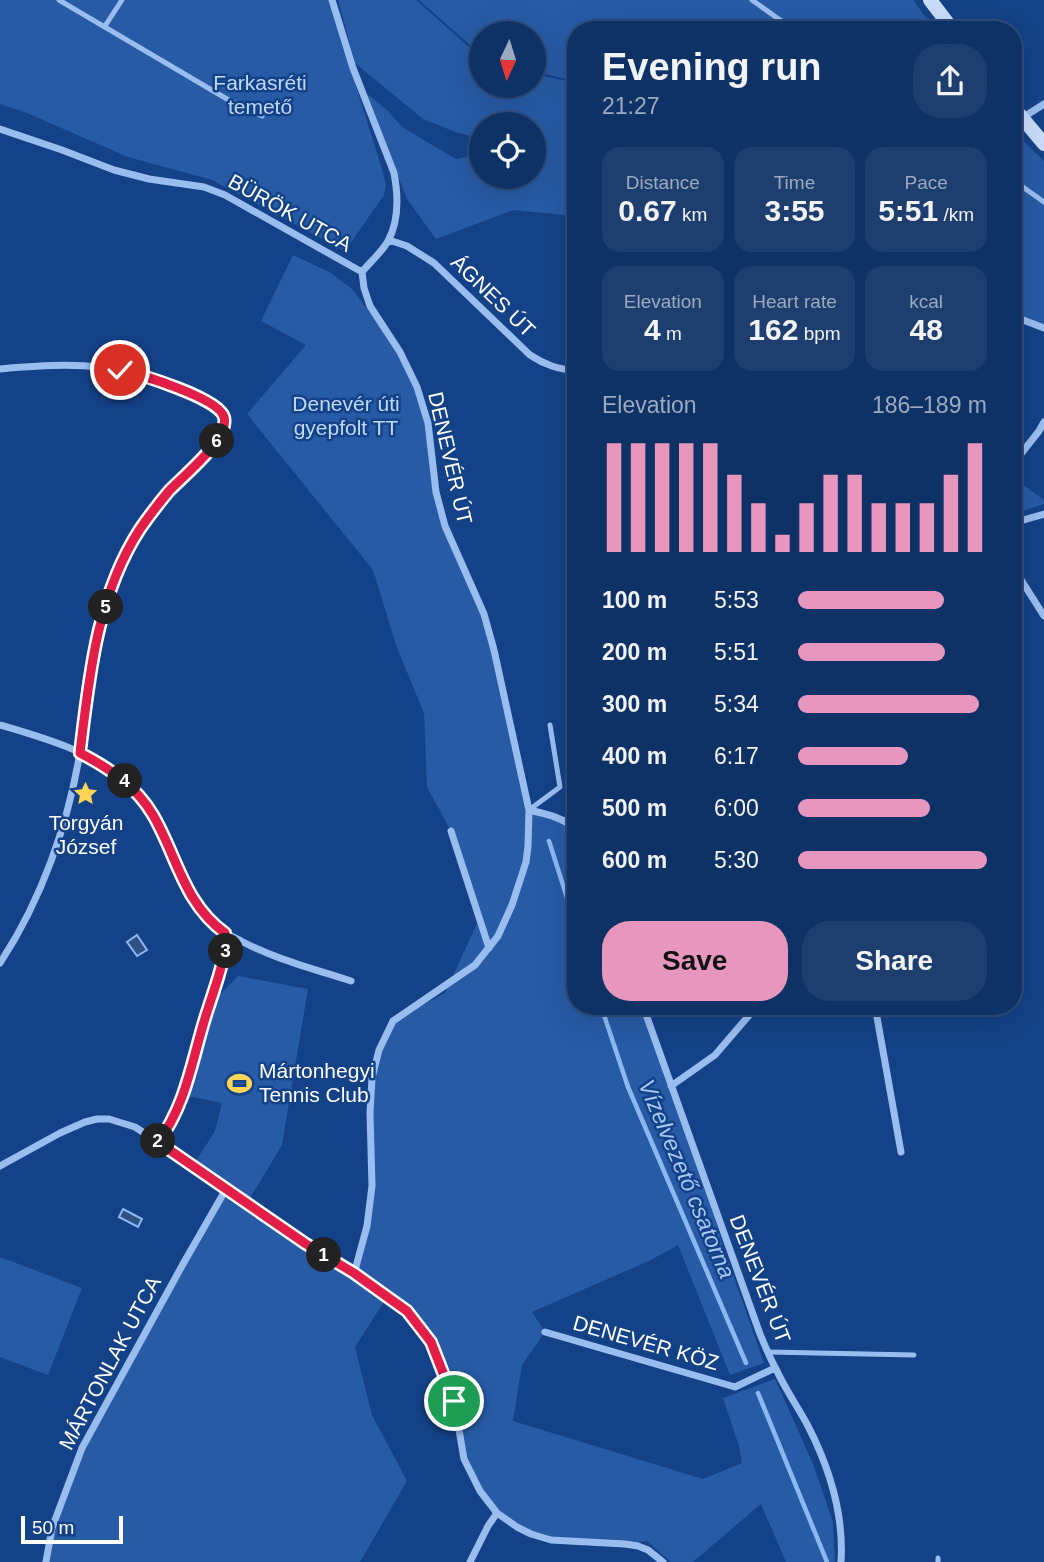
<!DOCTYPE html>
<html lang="en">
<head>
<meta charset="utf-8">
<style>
	body { margin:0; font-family:Helvetica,sans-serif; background:#1d3e6f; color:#f1f3f6; height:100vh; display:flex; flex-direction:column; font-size:26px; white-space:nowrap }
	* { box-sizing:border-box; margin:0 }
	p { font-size:23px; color:#9baabf }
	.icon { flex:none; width:38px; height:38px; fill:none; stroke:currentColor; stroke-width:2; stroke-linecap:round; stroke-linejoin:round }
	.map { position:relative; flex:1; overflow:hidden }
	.sheet { position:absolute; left:567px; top:21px; width:455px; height:994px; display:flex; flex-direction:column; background:#0f3266; border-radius:28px; box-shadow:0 7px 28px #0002,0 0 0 2px #2f4d7a }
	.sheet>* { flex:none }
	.needle { width:46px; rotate:184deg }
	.tools { position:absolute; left:469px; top:21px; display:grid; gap:14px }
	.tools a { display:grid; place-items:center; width:77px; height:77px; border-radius:50%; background:#0f3266; box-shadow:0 7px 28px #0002,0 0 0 2px #2f4d7a; font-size:35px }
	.scale { position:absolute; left:21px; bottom:18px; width:102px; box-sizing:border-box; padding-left:7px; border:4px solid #fff; border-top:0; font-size:19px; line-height:24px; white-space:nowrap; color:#fff; -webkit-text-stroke:5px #144288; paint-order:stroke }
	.pin { position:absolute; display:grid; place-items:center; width:60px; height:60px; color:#fff; margin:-30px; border:4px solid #fff; border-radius:50%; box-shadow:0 2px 7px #0007 }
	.km { position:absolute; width:35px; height:35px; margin:-18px; border-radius:50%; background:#222; color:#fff; font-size:19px; line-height:35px; text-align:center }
	.round { display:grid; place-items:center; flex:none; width:74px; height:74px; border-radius:28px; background:#1d3e6f }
	.headline { display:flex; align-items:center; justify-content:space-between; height:119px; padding:0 35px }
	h1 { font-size:38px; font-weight:700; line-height:52px }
	.metrics { display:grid; grid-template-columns:repeat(3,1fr); gap:10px; height:119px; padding:7px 35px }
	.metrics div { display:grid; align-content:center; border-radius:18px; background:#1d3e6f; text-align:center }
	.metrics b { font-size:30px; font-weight:700 }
	.metrics small { font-size:19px; font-weight:400 }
	.metrics p { font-size:19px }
	.chart { height:196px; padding:14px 35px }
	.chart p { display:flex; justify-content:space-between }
	.chart svg { width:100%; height:126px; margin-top:7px; stroke:#e797bd; stroke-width:6 }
	.button { display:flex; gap:14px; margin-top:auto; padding:14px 35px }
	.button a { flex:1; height:80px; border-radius:28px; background:#e797bd; color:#111; font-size:28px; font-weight:700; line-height:80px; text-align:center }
	.button a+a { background:#1d3e6f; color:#f1f3f6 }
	ul { padding:0 35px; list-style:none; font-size:23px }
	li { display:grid; grid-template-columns:112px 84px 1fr; align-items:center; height:52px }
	li i { height:18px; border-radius:9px; background:#e797bd }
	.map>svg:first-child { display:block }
	.green { fill:#275ba6 }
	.water { fill:#2f5184; stroke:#8cb8f2; stroke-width:2 }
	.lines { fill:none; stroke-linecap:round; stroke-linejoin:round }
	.stream { stroke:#8cb8f2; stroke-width:4.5 }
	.lane { stroke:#9abdef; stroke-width:5 }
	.street { stroke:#9abdef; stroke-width:7 }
	.secondary { stroke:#c8dcfa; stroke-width:14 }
	.route-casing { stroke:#fff; stroke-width:14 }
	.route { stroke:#e11d48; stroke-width:9 }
	.labels { text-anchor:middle; stroke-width:5; stroke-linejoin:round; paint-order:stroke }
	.park-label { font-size:21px; fill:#c0d9fb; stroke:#144288 }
	.street-label { font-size:21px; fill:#fff; stroke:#144288 }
	.poi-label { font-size:21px; fill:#fff; stroke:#144288 }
	.water-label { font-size:23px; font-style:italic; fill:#a6c8f6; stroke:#144288 }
</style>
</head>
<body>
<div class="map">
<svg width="1044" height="1562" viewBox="0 0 1044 1562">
	<rect width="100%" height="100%" fill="#144288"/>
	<path class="green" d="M0,0H329L382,169L386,185L384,195L345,251L212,180L128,157L27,113L0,104Z
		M338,0H416L470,48L471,46L419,0H913L935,30H576V81L534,72V33H481V46L476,42L473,45L476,44L481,48V86H534V74L576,83V216L513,210L436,239L407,199L366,93L387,110L402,127L456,159L481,154V177H534V124H481V138L458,133L423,119L355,63Z
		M1013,131L1044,161V324L1013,313Z
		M293,255L331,273L352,289L400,352L428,423L436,492L445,526L484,614L529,810L554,816L576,830V1006H643L705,1181L722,1243L764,1363L730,1375L678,1245L649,1261L532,1312L545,1332L522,1365L513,1421L703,1479L742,1463L739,1446L723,1398L775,1379L813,1464L833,1522L835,1562H786L761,1504L693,1562H671L647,1541L625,1544L531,1534L497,1513L464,1459L454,1401L431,1342L407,1311L387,1297L355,1347L372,1415L407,1481L360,1562H46L52,1528L82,1448L226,1189L354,1273L372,1186V1078L393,1021L445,993L479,919L451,831L427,787L424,713L397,648L373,570L247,414L306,345L261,321Z
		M1019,482L1044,500V504L1013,514V488Z
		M238,976L308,989L282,1145L250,1198L196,1161L215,1131L222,1103L183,1095L209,1006Z
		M0,1257L82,1288L48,1375L0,1357Z"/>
	<path class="water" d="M137,935L147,950L137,956L127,942Z
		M123,1209L142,1219L138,1227L119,1217Z"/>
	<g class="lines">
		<path class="stream" d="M549,841L576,926
			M601,1006L628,1087L746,1363
			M758,1393L827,1562"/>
		<path class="lane" d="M59,0L232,102L262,116
			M752,0L794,30
			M105,26L122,0
			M1013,180L1044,202
			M529,810L560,787L550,725
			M768,1352L914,1355
			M938,1558V1562"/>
		<path class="street" d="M332,0L353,68L394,173C398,194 399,221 388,241C382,252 370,262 362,272L364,288L370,306L400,352L417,387L428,423L436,492L445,526L484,614L494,650L529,810L528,846L526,862L512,905L498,936L475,965L393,1021L379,1050L372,1078L370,1113L372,1186L367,1226L354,1274
			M1022,118L1044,104
			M0,129L62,150L114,170L149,179L204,187L225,195L362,272
			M389,240L407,246L434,263L530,355C545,365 558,369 576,371
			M1013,316L1044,328
			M0,369C43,365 88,362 131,372C152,377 172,386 191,394C202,398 221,405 224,417C227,432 215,444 206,453C162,499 133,531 110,591C91,642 88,698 80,752C68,825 41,901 0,963
			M1013,464L1039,431L1044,422
			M1013,523L1044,514
			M1013,567L1044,616
			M0,725C45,738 105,755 136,792C150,809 159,828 168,847C180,874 192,905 214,924C222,932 231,936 241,941C275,959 314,969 351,981
			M529,810C546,814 563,817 576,830
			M451,831L489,948
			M643,1006L760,1334C765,1346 770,1358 776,1369C785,1389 798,1407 808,1426C829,1467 844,1515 841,1562
			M875,1006L901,1152
			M671,1086L715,1055L757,1006
			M158,1142C188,1102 194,1052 209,1006C217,981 226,959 225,933
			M0,1166L60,1133L85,1122L97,1119H109L135,1127L196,1167L306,1244L354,1274L407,1311L431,1342L454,1401L464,1459L480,1491L497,1513L517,1527L531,1534L551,1540L625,1544L638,1546L648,1550L663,1562
			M545,1332L735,1387L775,1368
			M46,1562L52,1528L82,1448L183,1264L226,1189
			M470,1562L488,1526L497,1513"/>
		<path class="secondary" d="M930,0L953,30
			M1013,107L1044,144"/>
	</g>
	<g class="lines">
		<defs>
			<path id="route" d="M120,370C139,374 219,398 224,417C230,439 183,476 169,491C159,503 149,516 140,529C97,595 89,677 80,753C109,768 136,786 153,815C177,856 184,904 225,933C226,959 217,981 209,1006C193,1052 188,1103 158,1142L306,1244L354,1273L407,1311L431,1342L454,1401"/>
		</defs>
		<use href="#route" class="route-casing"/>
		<use href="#route" class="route"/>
	</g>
	<defs>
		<symbol id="sight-bare" viewBox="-9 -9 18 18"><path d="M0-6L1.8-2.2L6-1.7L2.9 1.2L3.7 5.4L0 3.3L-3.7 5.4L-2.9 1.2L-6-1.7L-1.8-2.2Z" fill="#ffd558" stroke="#144288" stroke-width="2.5" paint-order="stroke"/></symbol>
		<symbol id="stadium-bare" viewBox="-9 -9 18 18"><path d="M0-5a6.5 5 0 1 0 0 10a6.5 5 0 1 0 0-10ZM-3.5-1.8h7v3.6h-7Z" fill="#ffd558" stroke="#144288" stroke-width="2.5" paint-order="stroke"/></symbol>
	</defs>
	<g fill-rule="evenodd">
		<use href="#sight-bare" x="68" y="776" width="35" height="35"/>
		<use href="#stadium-bare" x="222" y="1066" width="35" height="35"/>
	</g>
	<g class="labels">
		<g class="park-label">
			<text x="260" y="90">Farkasréti<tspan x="260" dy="24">temető</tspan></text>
			<text x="346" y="411">Denevér úti<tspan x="346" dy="24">gyepfolt TT</tspan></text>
		</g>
		<g class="street-label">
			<text transform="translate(290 213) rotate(29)" y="7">BÜRÖK UTCA</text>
			<text transform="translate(493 296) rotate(44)" y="7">ÁGNES ÚT</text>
			<text transform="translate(450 458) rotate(77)" y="7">DENEVÉR ÚT</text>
			<text transform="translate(760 1279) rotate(69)" y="7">DENEVÉR ÚT</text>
			<text transform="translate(646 1343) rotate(16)" y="7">DENEVÉR KÖZ</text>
			<text transform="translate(110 1363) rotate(-62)" y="7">MÁRTONLAK UTCA</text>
		</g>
		<g class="poi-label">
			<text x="86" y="830">Torgyán<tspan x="86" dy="24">József</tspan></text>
			<text x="259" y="1078" text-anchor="start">Mártonhegyi<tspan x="259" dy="24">Tennis Club</tspan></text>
		</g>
		<g class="water-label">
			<text transform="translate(687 1179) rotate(67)" y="8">Vízelvezető csatorna</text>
		</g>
	</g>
</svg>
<div class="tools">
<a><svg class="needle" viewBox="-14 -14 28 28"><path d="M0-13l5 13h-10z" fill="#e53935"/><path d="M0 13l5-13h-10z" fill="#9baabf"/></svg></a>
<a><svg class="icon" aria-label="locate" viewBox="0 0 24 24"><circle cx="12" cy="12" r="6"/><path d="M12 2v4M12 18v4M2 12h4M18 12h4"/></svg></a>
</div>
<div class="scale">50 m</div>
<div class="pin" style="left:454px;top:1401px;background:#1e9e55"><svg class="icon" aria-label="arrive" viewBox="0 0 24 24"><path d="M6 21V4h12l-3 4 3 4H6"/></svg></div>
<div class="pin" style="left:120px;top:370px;background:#d93025"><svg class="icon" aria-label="check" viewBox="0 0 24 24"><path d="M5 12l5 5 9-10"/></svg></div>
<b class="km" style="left:324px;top:1255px">1</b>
<b class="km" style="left:158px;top:1141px">2</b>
<b class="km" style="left:226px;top:951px">3</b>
<b class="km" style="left:125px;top:781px">4</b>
<b class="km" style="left:106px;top:607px">5</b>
<b class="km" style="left:217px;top:441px">6</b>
<section class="sheet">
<div class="headline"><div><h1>Evening run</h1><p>21:27</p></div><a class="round"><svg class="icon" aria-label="share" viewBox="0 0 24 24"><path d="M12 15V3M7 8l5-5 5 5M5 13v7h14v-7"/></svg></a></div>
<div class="metrics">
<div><p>Distance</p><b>0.67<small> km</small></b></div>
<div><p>Time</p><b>3:55</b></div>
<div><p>Pace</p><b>5:51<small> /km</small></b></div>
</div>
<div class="metrics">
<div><p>Elevation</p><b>4<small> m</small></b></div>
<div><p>Heart rate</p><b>162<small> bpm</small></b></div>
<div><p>kcal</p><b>48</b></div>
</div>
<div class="chart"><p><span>Elevation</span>186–189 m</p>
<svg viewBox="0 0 160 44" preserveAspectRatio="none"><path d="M5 44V6M15 44V6M25 44V6M35 44V6M45 44V6M55 44V17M65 44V27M75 44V38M85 44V27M95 44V17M105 44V17M115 44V27M125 44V27M135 44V27M145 44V17M155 44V6"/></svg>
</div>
<ul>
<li><b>100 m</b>5:53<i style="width:77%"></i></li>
<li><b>200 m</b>5:51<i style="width:78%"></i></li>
<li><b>300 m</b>5:34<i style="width:96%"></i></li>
<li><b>400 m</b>6:17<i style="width:58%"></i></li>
<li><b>500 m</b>6:00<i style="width:70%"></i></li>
<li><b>600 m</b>5:30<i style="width:100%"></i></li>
</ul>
<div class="button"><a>Save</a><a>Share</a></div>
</section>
</div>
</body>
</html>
